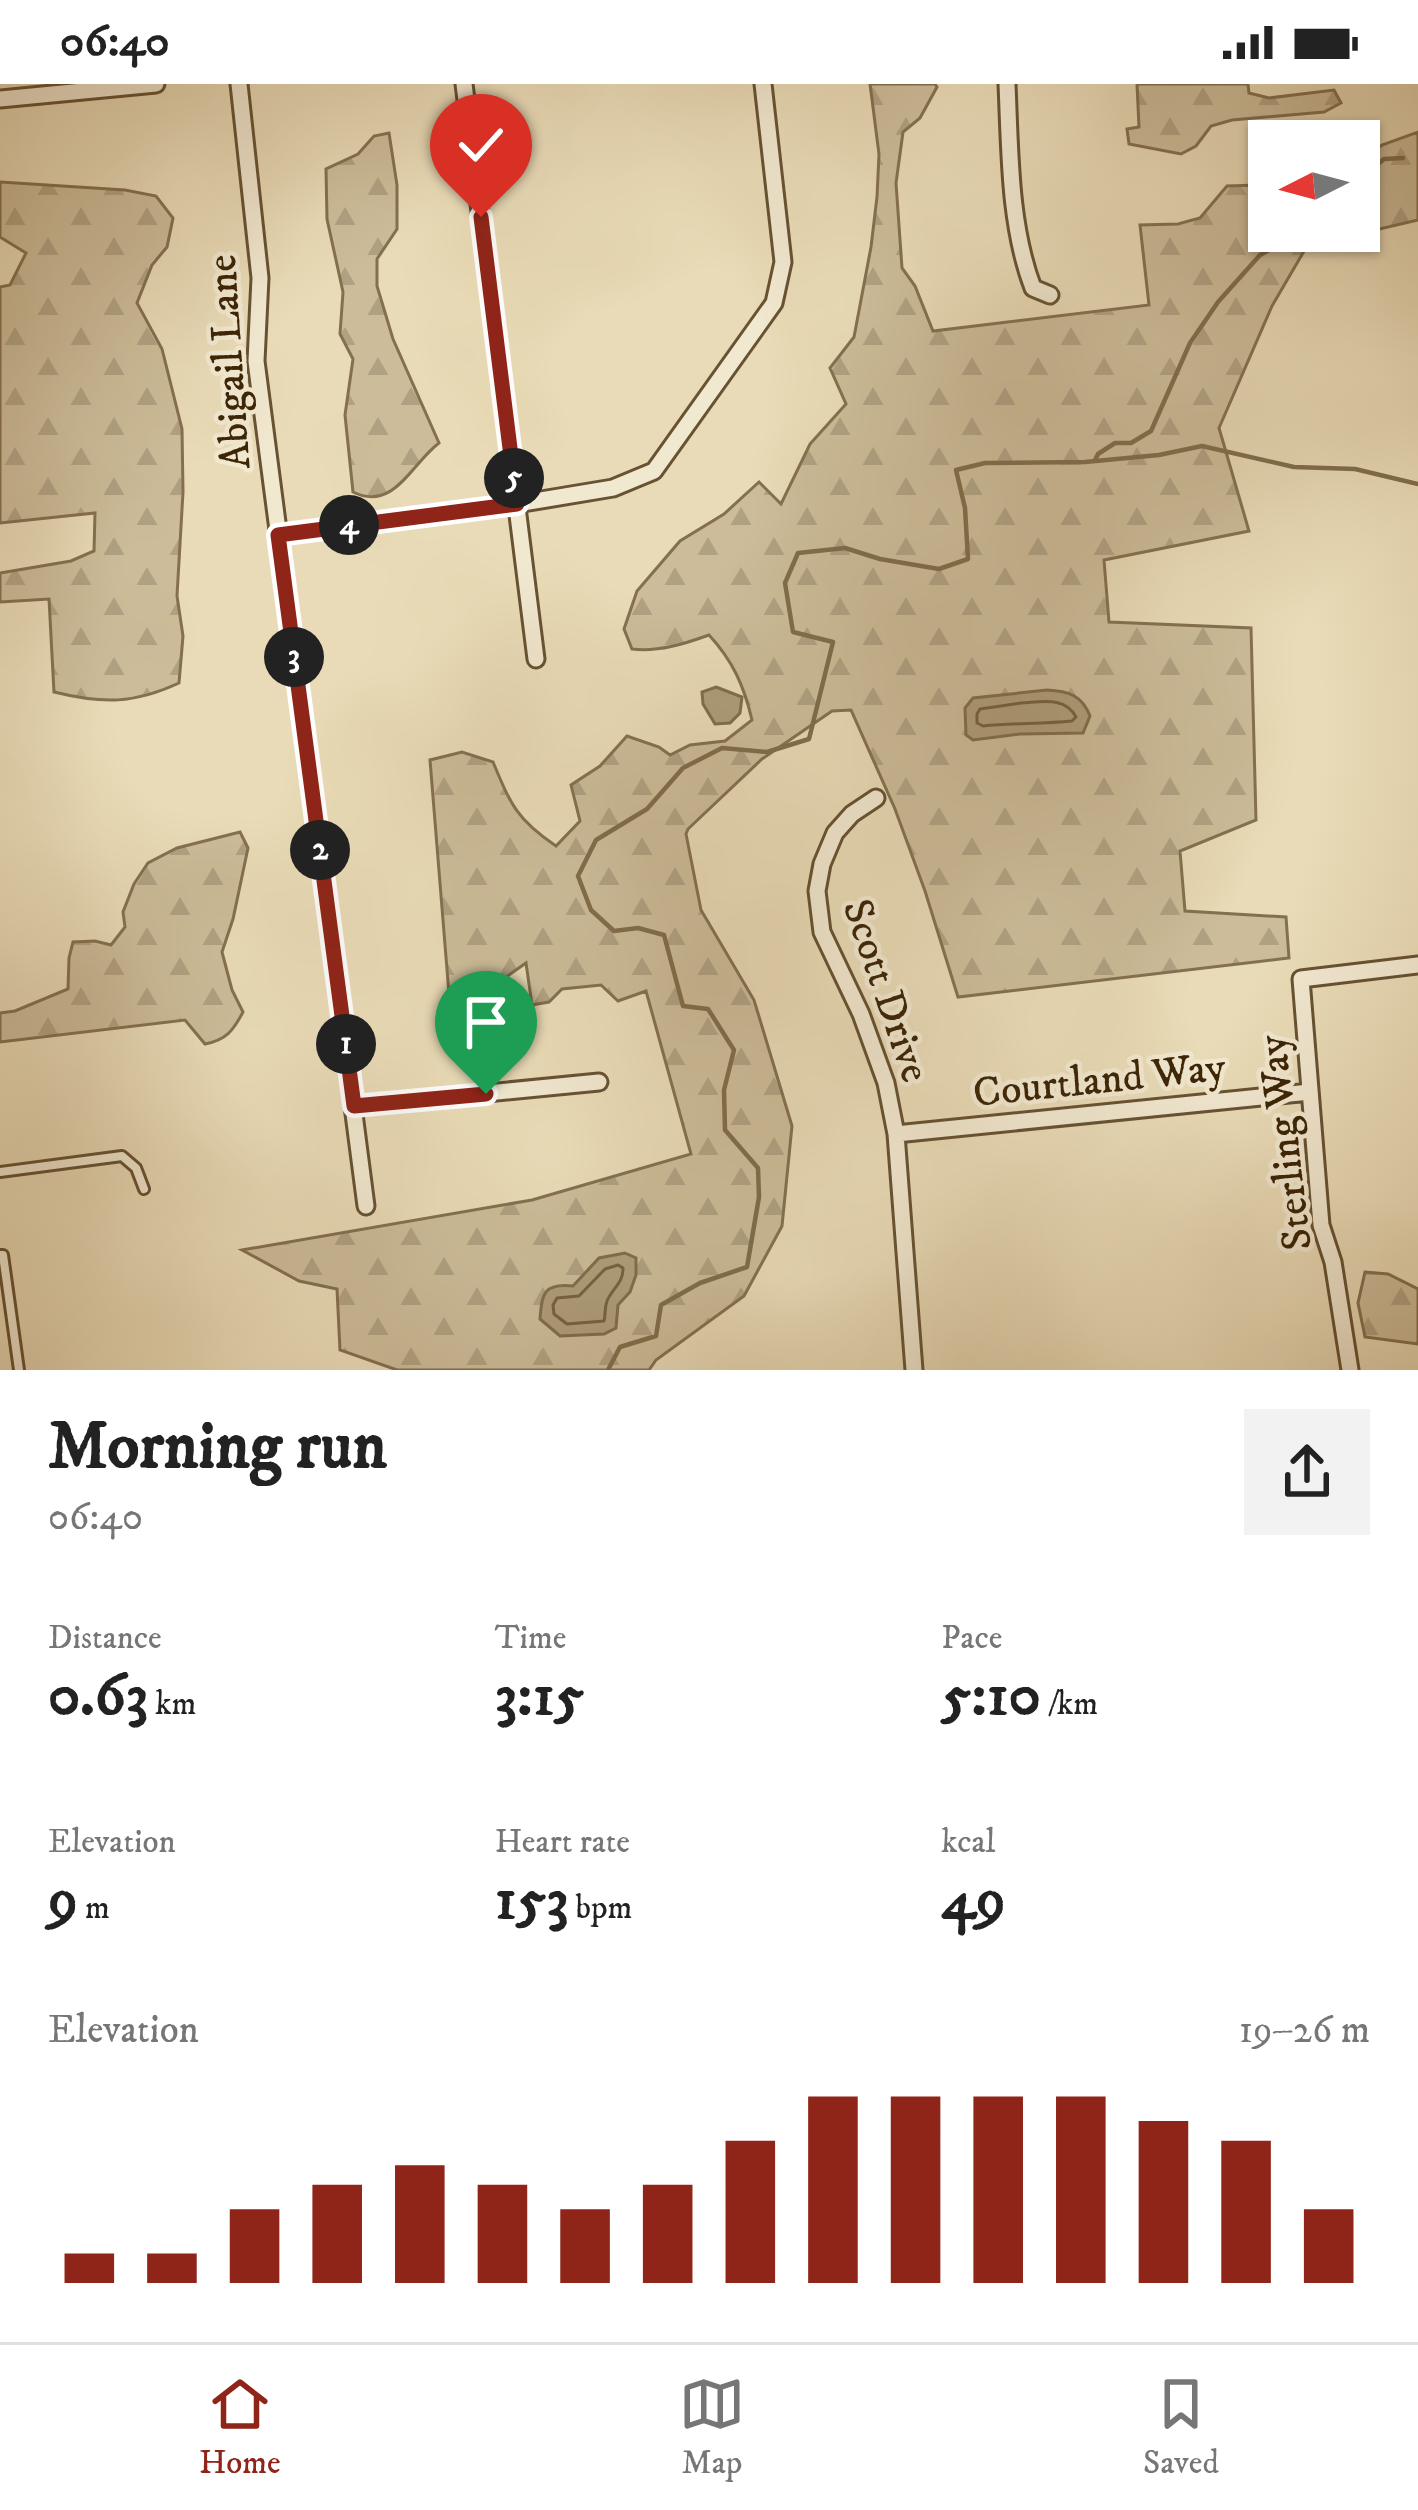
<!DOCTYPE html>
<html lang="en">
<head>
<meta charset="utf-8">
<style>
	body { margin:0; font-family:"IM FELL DW Pica",serif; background:#f2f2f2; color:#222; height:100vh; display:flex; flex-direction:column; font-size:45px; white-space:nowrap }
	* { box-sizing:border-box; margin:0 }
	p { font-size:39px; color:#767676 }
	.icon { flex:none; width:66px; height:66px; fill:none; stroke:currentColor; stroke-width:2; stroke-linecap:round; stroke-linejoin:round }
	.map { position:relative; height:1286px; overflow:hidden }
	.side { display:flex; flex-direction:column; background:#fff; flex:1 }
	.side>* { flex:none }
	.needle { width:78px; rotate:264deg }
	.controls { position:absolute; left:1248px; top:36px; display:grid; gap:24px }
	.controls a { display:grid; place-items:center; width:132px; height:132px; border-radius:0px; background:#fff; box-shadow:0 3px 9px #0004; font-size:60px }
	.pin { position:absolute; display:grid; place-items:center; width:102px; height:102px; color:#fff; margin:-123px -51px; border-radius:50% 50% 50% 0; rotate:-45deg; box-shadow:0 0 12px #0007 }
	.pin .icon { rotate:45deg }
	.km { position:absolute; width:60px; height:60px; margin:-30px; border-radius:50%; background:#222; color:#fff; font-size:33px; line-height:60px; text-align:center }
	.round { display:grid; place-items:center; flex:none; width:126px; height:126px; border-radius:0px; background:#f2f2f2 }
	.head { display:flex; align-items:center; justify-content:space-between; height:204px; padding:0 48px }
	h1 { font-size:66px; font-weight:700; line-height:90px }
	.figures { display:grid; grid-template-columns:repeat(3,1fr); gap:18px; height:204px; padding:12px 48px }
	.figures div { display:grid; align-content:center }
	.figures b { font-size:60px; font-weight:700 }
	.figures small { font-size:33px; font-weight:400 }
	.figures p { font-size:33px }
	.chart { height:336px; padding:24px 48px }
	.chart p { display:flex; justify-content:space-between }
	.chart svg { width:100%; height:216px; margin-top:12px; stroke:#8f2418; stroke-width:6 }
	.status { display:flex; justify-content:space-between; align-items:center; height:84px; padding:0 60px; background:#fff; direction:ltr }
	.status svg { height:33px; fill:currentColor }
	.tab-bar { display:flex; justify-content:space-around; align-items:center; height:168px; border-top:3px solid #e0e0e0; background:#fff; font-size:33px; color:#767676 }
	.tab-bar a { display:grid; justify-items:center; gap:6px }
	.tab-bar .current { color:#8f2418 }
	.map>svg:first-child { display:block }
	.forest { fill:url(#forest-firs); stroke:#84704f; stroke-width:3 }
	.water { fill:#ae9d7a; stroke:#806d4b; stroke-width:3 }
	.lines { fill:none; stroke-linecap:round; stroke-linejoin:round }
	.shore { stroke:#756140; stroke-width:3 }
	.stream { stroke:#806d4b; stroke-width:4.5 }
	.lane-casing { stroke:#675232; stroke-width:14 }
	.street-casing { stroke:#675232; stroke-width:21 }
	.lane { stroke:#f1e8d0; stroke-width:8 }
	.street { stroke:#f1e8d0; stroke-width:15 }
	.route-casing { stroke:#fff; stroke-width:24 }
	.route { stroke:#8f2418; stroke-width:15 }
	.labels { text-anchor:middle; stroke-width:9; stroke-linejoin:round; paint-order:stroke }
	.street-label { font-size:42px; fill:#3c2505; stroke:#f1e8d0 }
</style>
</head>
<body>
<div class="status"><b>06:40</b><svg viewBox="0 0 49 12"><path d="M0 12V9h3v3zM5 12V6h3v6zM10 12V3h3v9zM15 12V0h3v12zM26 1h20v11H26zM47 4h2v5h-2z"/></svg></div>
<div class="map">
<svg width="1418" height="1286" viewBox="0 0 1418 1286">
	<defs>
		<pattern id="forest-firs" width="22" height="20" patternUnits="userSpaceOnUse" patternTransform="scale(3)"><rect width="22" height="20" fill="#ccbc99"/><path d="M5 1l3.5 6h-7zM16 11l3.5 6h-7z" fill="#b0a182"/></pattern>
	</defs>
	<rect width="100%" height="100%" fill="#e9dbb7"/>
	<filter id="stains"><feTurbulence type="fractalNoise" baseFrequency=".00167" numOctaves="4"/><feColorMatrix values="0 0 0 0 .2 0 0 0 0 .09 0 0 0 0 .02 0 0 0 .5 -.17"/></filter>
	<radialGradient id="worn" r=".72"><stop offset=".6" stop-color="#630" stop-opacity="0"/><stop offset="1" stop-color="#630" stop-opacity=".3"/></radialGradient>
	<path class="forest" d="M870,0H935L937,3L920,34L903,48L896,99L902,184L915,202L933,247L1149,221L1140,141L1178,140L1200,134L1227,102L1258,101L1269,124V147H1359V77L1382,61L1418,48V136L1307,162L1272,222L1219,344L1249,447L1104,476L1109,538L1251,544L1256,736L1180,767L1185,827L1286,833L1289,874L958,913L925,807L895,725L851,626L832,627L762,675L688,745L686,750L701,826L754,916L792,1042L782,1142L744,1212L656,1276L649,1286H397L340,1266L337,1205L299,1197L242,1166L532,1116L691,1070L646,907L618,917L601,901L562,905L549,918L532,921L526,879L492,903L459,918L449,910L430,676L462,668L493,678C511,721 517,736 556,762L580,737L571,701L600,682L627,652L659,663L670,671L690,661L725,657L752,636C744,602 733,577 709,551C684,560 659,568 632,565L624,545L637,507L680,457L724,430L759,398L781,420L810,360L846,320L830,284L854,253L871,163L877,113L879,70Z
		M1137,0H1248L1249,9L1269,14L1334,6L1341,19L1324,28L1232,36L1211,42L1196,62L1181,70L1129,60L1127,45L1139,43Z
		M389,49L397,101V145L377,175V202L393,255L439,359C411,380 394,428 353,408L345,331L353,275L340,250L343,208L327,135L326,85L358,70L374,52Z
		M0,98L125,106L156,112L173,134L167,163L152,181L137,219L162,265L182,345L183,408L177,512L183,552L179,599C134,620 103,620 54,608L49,515L0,518V489L71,477L94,467L95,429L0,439V203L10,201L26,169L0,153Z
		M240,748L248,764L233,835L222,868L232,906L243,928C233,947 226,956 205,960L185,936L0,958V929L15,927L68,905L69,874L73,858L95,857L111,861L125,843L123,828L134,800L148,779L177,764Z
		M1365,1188L1388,1190L1418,1205V1260L1365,1253L1358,1219Z"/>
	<path class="water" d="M716,603L742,613L740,629L730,639L715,640L703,620L702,608Z
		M1047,606C1068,607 1082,611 1090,632L1083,649L1020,650L973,656L966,651L965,624L973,614Z
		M625,1169L636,1174V1191L630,1208L618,1221L616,1244L604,1250L560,1252L540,1235C542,1209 544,1199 573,1202L599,1174Z"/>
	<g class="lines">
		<path class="shore" d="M1021,619C1042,618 1065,612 1076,633L1072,637C1042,640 1013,639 983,642L977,639V630L980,625Z
			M618,1181L623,1184C623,1198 616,1201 609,1213C604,1220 606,1229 604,1237L567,1240L554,1230L553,1221L557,1214L579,1212L605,1185Z"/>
		<path class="stream" d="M1359,96L1384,75L1403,74
			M1095,376L1098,370L1115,359H1131L1151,347L1190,259L1218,218L1260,171L1278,161L1295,147
			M608,1286L620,1263L656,1252L661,1221L700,1199L747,1183L759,1113L758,1084L725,1046L724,1006L734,966L708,925L683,922L664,851L638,844L614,847L591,826L578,792L596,756L647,725L683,684L722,664L767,668L809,655L833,558L793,548L785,499L798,469L845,464L880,475L939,485L968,475L965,424L956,386L985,379L1085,378L1159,371L1202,362L1294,383L1355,385L1418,400"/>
		<defs>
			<path id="lane" d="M0,1088L122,1072L136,1084L144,1105
				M0,1171H3L19,1286"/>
			<path id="street" d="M239,0L260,194L256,277L366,1122
				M464,0L536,575
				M1007,0C1010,67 1009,141 1033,204L1050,211
				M0,15L156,0
				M278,450L517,420L613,404L654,387L774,219L783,178L763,0
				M876,714L852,730L835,749L822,780L817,807L822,848L861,930L886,999L896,1050L914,1286
				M354,1022L599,998
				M896,1050L1310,1008
				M1350,1286L1333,1178L1321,1141L1301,895L1418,881"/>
		</defs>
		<use href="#lane" class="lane-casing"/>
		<use href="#street" class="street-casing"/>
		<use href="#lane" class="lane"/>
		<use href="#street" class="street"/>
	</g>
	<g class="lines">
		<defs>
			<path id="route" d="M481,133L517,420L278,451L354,1022L486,1010"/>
		</defs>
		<use href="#route" class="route-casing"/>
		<use href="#route" class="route"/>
	</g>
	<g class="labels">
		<g class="street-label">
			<text transform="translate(227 278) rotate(-94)" y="15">Abigail Lane</text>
			<text transform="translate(888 906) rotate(71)" y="15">Scott Drive</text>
			<text transform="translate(1099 994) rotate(-6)" y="15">Courtland Way</text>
			<text transform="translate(1283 1059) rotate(-97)" y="15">Sterling Way</text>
		</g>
	</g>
	<rect width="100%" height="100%" filter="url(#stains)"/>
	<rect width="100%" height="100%" fill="url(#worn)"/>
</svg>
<div class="controls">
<a><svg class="needle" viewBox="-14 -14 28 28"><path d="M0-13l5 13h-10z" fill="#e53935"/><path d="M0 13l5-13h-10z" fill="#767676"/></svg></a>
</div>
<div class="pin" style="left:486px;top:1010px;background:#1e9e55"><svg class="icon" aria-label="arrive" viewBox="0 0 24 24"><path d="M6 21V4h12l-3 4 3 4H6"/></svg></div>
<div class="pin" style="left:481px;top:133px;background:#d93025"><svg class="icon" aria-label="check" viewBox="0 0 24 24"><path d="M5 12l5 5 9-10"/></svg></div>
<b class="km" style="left:346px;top:960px">1</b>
<b class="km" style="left:320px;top:766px">2</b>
<b class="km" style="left:294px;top:573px">3</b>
<b class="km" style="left:349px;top:441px">4</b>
<b class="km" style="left:514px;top:394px">5</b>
</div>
<section class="side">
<div class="head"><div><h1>Morning run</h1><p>06:40</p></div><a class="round"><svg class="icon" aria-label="share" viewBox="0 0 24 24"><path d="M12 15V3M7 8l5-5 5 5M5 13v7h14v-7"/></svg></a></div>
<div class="figures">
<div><p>Distance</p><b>0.63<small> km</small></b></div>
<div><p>Time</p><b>3:15</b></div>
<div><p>Pace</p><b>5:10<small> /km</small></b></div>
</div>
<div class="figures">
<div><p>Elevation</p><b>9<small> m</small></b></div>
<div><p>Heart rate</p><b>153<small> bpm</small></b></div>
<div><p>kcal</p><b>49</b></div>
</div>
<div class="chart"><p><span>Elevation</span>19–26 m</p>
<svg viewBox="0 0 160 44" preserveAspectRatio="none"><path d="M5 44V38M15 44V38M25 44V29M35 44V24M45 44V20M55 44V24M65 44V29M75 44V24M85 44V15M95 44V6M105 44V6M115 44V6M125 44V6M135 44V11M145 44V15M155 44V29"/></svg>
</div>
</section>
<nav class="tab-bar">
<a class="current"><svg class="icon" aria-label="home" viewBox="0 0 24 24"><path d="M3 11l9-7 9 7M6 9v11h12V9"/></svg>Home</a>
<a><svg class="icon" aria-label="map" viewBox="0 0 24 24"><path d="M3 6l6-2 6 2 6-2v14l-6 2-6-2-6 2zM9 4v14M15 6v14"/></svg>Map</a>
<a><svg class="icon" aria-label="saved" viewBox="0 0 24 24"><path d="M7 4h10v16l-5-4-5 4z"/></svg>Saved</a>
</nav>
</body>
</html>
